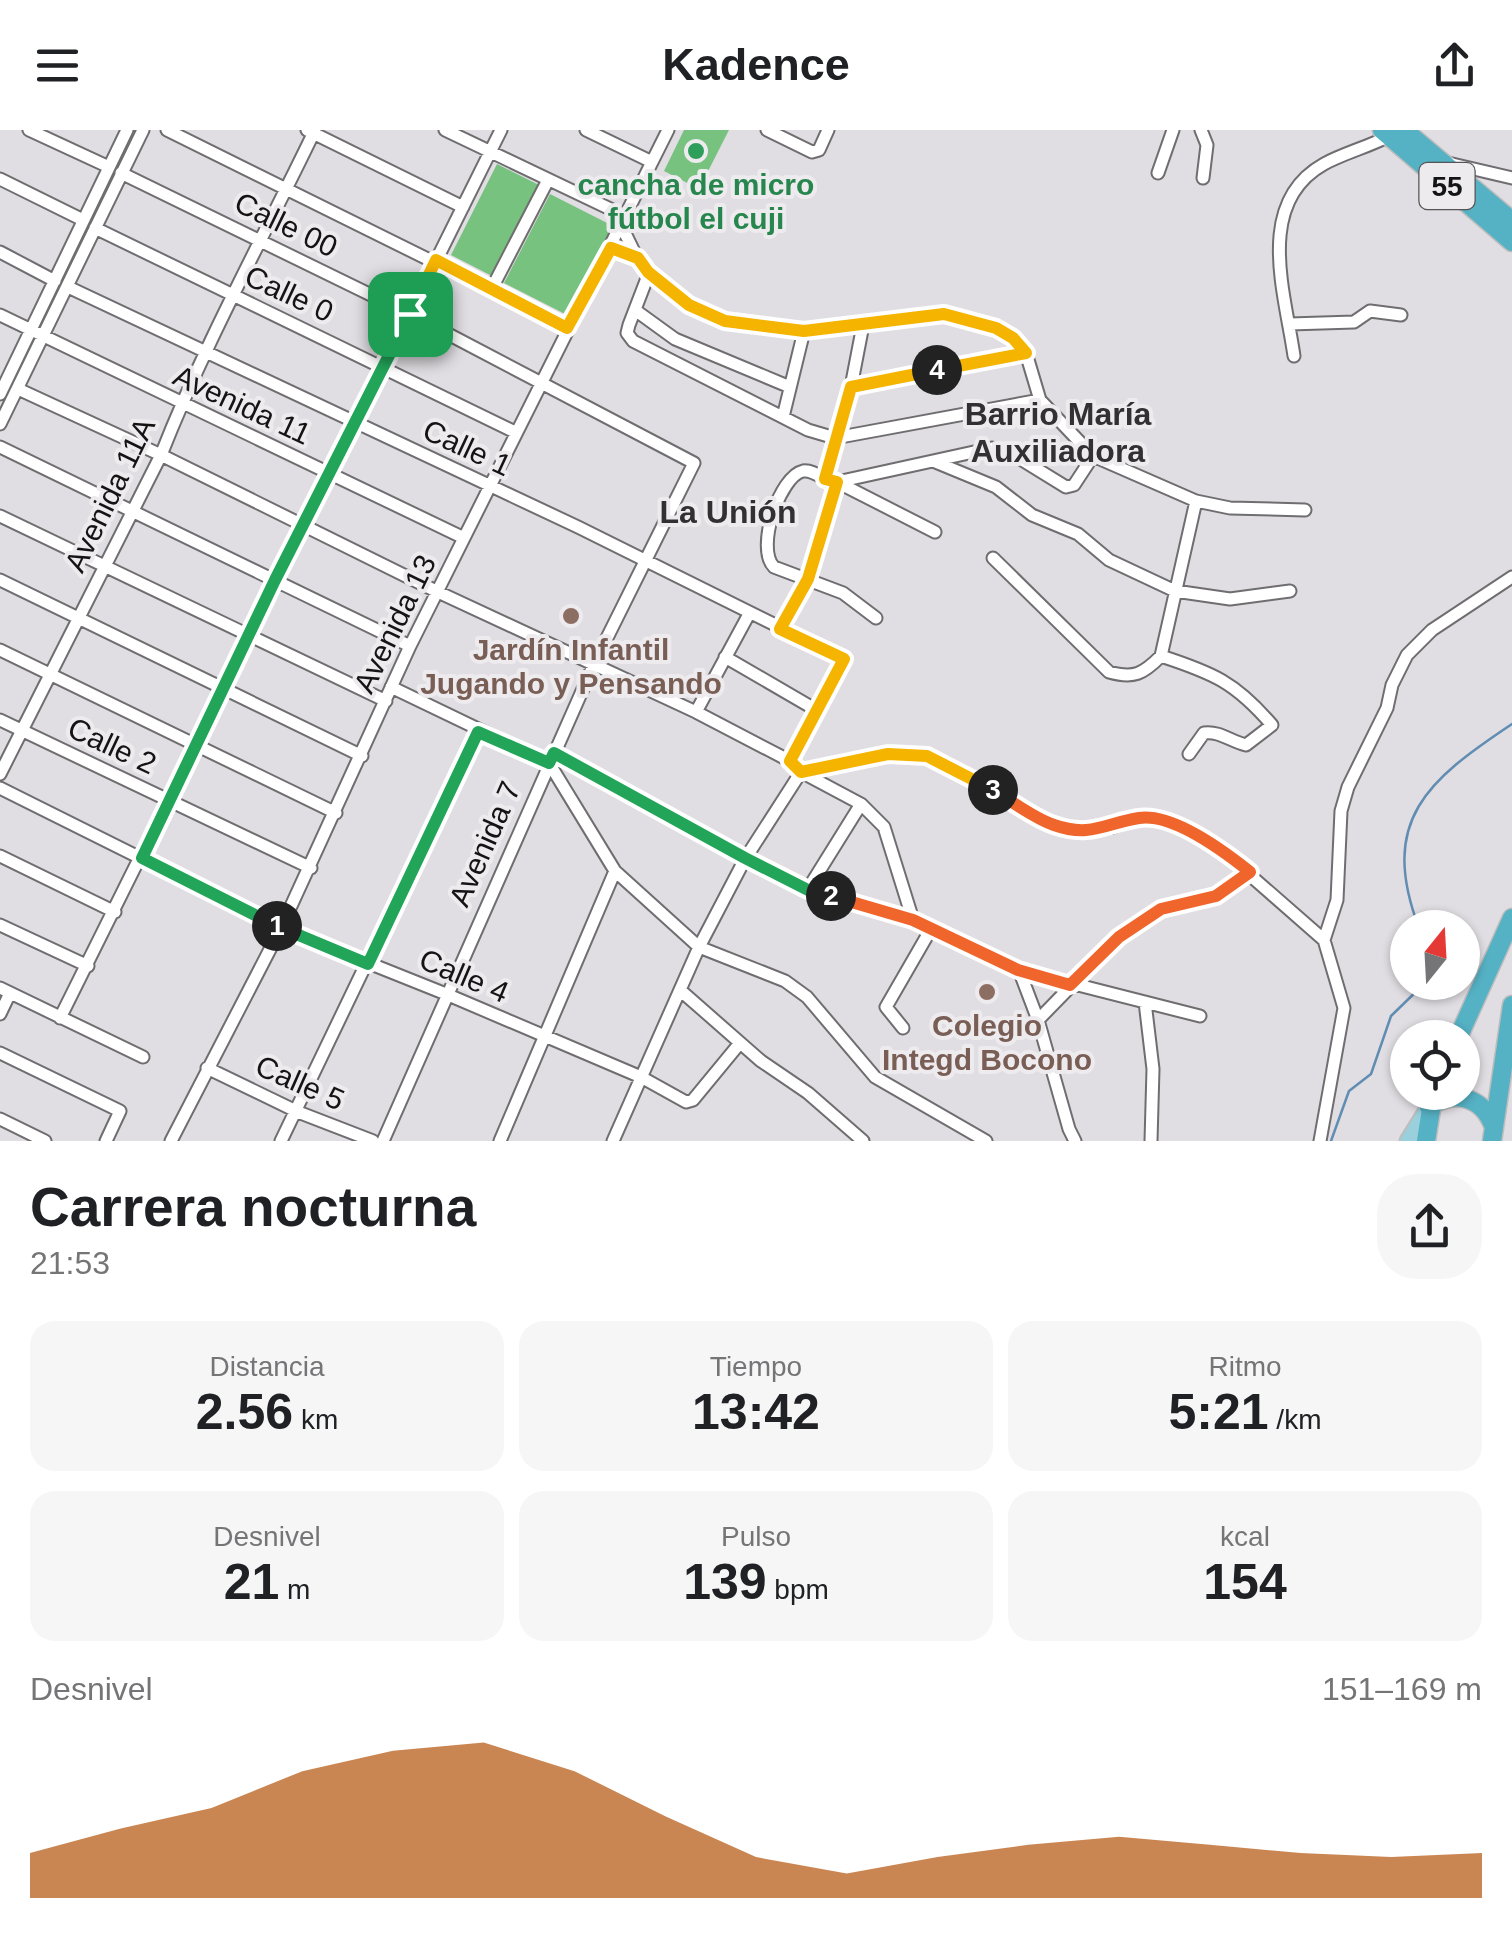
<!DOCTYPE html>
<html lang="es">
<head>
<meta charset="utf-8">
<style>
	body { margin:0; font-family:Arial,sans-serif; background:#f6f6f6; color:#202124; height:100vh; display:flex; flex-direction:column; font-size:38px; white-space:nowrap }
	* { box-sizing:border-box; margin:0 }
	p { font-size:32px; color:#757577 }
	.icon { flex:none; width:55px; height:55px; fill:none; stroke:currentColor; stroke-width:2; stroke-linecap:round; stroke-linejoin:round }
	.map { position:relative; height:1011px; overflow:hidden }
	.panel { display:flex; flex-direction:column; background:#fff; flex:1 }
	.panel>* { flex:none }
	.needle { width:65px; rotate:18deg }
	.fabs { position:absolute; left:1390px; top:780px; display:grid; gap:20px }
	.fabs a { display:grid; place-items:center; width:90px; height:90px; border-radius:50%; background:#fff; box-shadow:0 2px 8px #0004; font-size:50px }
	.pin { position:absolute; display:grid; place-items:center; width:85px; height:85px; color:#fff; margin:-42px; border-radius:20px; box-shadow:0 5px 15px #0006 }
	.km { position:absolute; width:50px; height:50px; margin:-25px; border-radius:50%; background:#222; color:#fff; font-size:28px; line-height:50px; text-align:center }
	.round { display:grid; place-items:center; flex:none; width:105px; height:105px; border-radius:40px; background:#f6f6f6 }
	.headline { display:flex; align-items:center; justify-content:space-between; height:170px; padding:0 30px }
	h1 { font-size:55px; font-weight:700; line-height:75px }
	.metrics { display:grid; grid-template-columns:repeat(3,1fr); gap:15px; height:170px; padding:10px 30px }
	.metrics div { display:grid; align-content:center; border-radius:25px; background:#f6f6f6; text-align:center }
	.metrics b { font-size:50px; font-weight:700 }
	.metrics small { font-size:28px; font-weight:400 }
	.metrics p { font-size:28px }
	.chart { height:280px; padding:20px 30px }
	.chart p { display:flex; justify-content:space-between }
	.chart svg { width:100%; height:180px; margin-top:10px; fill:#b45309; opacity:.7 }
	header { display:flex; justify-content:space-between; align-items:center; height:130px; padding:0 30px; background:#fff; font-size:45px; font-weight:700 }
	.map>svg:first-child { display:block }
	.park { fill:#78c280 }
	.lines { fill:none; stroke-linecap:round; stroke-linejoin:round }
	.stream { stroke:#618db2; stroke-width:2.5 }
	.minor-casing { stroke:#6f6d70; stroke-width:15 }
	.major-casing { stroke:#bdbdbd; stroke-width:19 }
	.highway-casing { stroke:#bdbdbd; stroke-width:21 }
	.minor { stroke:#fff; stroke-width:11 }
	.major { stroke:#99d0dc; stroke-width:15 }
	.highway { stroke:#55b1c4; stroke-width:18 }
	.split-1-casing { stroke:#fff; stroke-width:20 }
	.split-2-casing { stroke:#fff; stroke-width:20 }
	.split-3-casing { stroke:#fff; stroke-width:20 }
	.split-4-casing { stroke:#fff; stroke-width:20 }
	.split-5-casing { stroke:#fff; stroke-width:20 }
	.split-1 { stroke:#22a559; stroke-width:12 }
	.split-2 { stroke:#22a559; stroke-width:12 }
	.split-3 { stroke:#f0652b; stroke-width:12 }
	.split-4 { stroke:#f5b400; stroke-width:12 }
	.split-5 { stroke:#f5b400; stroke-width:12 }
	.leisure-dot { fill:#2e9e5b; stroke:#eeebef; stroke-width:4 }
	.education-dot { fill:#8d6e63; stroke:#eeebef; stroke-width:4 }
	.labels { text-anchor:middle; stroke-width:8; stroke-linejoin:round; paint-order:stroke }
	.shield { fill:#eeebef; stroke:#555456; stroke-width:2.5 }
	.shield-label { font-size:28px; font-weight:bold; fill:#141415 }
	.leisure-label { font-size:30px; font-weight:bold; fill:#27864d; stroke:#eeebef }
	.street-label { font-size:30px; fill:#141415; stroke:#eeebef }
	.education-label { font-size:30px; font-weight:bold; fill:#785e54; stroke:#eeebef }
	.neighbourhood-label { font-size:32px; font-weight:bold; fill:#323033; stroke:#eeebef }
</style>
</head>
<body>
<header><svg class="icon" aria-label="menu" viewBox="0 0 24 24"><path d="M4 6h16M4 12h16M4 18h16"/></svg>Kadence<svg class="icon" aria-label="share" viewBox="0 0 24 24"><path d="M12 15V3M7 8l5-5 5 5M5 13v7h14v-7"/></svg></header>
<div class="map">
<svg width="1512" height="1011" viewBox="0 0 1512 1011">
	<rect width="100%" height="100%" fill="#e0dee2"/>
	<path class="park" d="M684,0H729L699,59L664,41Z
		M497,34L539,55L492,146L451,125Z
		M550,64L615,97L569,186L504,153Z"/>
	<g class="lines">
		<path class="stream" d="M1419,798C1378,690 1428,650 1512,594
			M1331,1011L1349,961L1371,944L1391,886L1426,852"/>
		<defs>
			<path id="minor" d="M29,0L109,37
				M167,0L567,198
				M307,0L463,77
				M445,0L625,86
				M586,0L652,32
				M767,0L812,22L819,20L828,0
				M1201,0L1207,15L1203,48
				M1448,33L1512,48
				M121,43L410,184L694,333L594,534L383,1011
				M1158,43L1173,0
				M0,49L83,90
				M622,97L637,128L649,143L689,175L725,191L804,201L944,184L996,198L1013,207L1026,223L1040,270L1093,326L1196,371L1230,378L1305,380
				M95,98L515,302
				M0,122L55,151
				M649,143L629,195L627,203L633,211L808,300L835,308L1040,270
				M68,157L578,397L844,529L790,631
				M492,158L548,50
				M635,180L675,209L790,257
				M0,185L464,408
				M1290,194L1354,192L1370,181L1401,185
				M1294,226C1285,163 1254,73 1324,34C1344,23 1368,17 1389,6
				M851,257L1026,223
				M18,259L161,325L438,462L696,582L790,631L801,642L861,674L884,697L913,790L1019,840L1038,890L1069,999L1075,1011
				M0,264L127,0
				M783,287L804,201
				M0,294L143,0
				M0,317L410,516
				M933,331L996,357L1032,385L1078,404L1109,430L1175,461L1230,469L1290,461
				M825,349C818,345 811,340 803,341C780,346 755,418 774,437L843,463L876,488
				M0,386L386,571
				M935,402L837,352L992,318L1009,322L1066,357L1074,355L1093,326
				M993,428L1109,542C1134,549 1143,544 1161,526L1196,371
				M0,450L362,626
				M780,499L808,449L837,352L825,349L851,257L863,195
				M0,520L336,683
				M1161,526C1213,543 1235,552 1272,595L1246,615C1230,611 1220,601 1204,603L1189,624
				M725,527L818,581
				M391,557L549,633L615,741L699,817L785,851L807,867L875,947L986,1011
				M696,582L749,484
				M0,590L311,738
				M554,623L745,729L808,759L913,790
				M0,644L161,325C205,213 263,108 315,0
				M0,658L281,798L446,864L641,947L686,972L693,970L740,913
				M0,726L115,782
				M808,759L861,674
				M0,795L88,836
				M1324,810L1337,770L1341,681L1348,657L1387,578L1392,555L1407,525L1432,500L1512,447
				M1019,840L1200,886
				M0,858L143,927
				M680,860L761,931L808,963L863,1011
				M1145,872L1153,939L1151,1011
				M0,884L10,863
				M60,888L501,0
				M1038,890L1119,807L1161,779L1216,766L1250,742
				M903,898L886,877L931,799
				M0,923L120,981L106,1011
				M207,938L298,982L373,1011
				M0,989L45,1011
				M171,1011L281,798L410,516L668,0
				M281,1011L478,601
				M500,1011L615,741
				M613,1011L699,817L745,729L801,642L888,624L927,626L949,635L1054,695L1086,701L1113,697L1140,688L1164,690L1219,718L1324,810L1344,878L1320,1011"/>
			<path id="major" d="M1408,1011L1429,977"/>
			<path id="highway" d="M1382,0L1512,112
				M1404,0L1512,91
				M1458,908L1512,788
				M1429,977C1454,959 1482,967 1493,995
				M1426,1011L1433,967
				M1492,1011L1512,875"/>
		</defs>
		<use href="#minor" class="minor-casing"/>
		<use href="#major" class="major-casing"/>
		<use href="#highway" class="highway-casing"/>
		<use href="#minor" class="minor"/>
		<use href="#major" class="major"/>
		<use href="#highway" class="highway"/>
	</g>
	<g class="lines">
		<defs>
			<path id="split-1" d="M277,796L142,728L275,450L410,184"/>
			<path id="split-2" d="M277,796L368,834L478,602L549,633L554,623L745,728L808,760L831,766"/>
			<path id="split-3" d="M831,766L913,790L1018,840L1070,855L1119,807L1161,779L1216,766L1250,742C1225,722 1173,683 1139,688C1106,693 1091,708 1054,695C1033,688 1012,671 993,660"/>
			<path id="split-4" d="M937,240L851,257L825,349L837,352L808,449L780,499L844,529L790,631L801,642L888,624L927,626L993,660"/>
			<path id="split-5" d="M410,184L436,130L567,198L611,118L638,128L648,142L689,175L725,191L804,201L944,184L996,198L1013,208L1026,223L937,240"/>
		</defs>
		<use href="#split-1" class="split-1-casing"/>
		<use href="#split-2" class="split-2-casing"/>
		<use href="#split-3" class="split-3-casing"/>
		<use href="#split-4" class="split-4-casing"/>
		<use href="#split-5" class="split-5-casing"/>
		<use href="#split-1" class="split-1"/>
		<use href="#split-2" class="split-2"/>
		<use href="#split-3" class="split-3"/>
		<use href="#split-4" class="split-4"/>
		<use href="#split-5" class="split-5"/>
	</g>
	<circle class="leisure-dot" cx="696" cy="21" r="10"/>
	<g class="education-dot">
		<circle cx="571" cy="486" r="10"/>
		<circle cx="987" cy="862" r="10"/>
	</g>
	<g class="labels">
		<rect class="shield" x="1419.5" y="33" width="55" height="46" rx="8"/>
		<g class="shield-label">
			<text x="1447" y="66">55</text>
		</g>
		<g class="leisure-label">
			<text x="696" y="65">cancha de micro<tspan x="696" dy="34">fútbol el cuji</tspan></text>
		</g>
		<g class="street-label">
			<text transform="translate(286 95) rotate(26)" y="10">Calle 00</text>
			<text transform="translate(289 164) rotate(25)" y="10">Calle 0</text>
			<text transform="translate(242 275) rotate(25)" y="10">Avenida 11</text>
			<text transform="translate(467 318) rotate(25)" y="10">Calle 1</text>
			<text transform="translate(110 365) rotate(-64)" y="10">Avenida 11A</text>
			<text transform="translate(395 494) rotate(-64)" y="10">Avenida 13</text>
			<text transform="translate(112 616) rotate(25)" y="10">Calle 2</text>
			<text transform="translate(485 714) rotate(-66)" y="10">Avenida 7</text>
			<text transform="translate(464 846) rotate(23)" y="10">Calle 4</text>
			<text transform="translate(300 953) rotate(24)" y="10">Calle 5</text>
		</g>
		<g class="education-label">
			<text x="571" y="530">Jardín Infantil<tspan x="571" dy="34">Jugando y Pensando</tspan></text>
			<text x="987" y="906">Colegio<tspan x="987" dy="34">Integd Bocono</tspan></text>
		</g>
		<g class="neighbourhood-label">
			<text x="1058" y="295">Barrio María<tspan x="1058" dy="37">Auxiliadora</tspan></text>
			<text x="728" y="393">La Unión</text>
		</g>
	</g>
</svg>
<div class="fabs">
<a><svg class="needle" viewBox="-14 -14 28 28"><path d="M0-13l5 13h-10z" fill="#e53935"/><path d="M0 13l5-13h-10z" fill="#757577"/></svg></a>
<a><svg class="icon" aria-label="locate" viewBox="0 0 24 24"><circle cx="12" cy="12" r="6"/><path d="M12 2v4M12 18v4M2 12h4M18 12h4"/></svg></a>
</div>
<div class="pin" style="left:410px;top:184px;background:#1e9e55"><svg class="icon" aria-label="arrive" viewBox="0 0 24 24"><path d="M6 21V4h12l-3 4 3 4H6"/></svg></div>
<b class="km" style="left:277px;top:796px">1</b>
<b class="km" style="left:831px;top:766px">2</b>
<b class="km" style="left:993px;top:660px">3</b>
<b class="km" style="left:937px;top:240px">4</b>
</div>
<section class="panel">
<div class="headline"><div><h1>Carrera nocturna</h1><p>21:53</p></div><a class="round"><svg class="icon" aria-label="share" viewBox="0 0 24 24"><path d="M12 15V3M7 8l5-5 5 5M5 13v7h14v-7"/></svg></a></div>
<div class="metrics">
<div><p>Distancia</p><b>2.56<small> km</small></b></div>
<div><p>Tiempo</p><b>13:42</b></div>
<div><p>Ritmo</p><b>5:21<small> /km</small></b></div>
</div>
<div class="metrics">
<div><p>Desnivel</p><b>21<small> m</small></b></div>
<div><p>Pulso</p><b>139<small> bpm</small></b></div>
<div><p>kcal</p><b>154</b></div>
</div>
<div class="chart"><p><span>Desnivel</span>151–169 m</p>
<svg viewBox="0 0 160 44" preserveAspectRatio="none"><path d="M0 44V33L10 27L20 22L30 13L40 8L50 6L60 13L70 24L80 34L90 38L100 34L110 31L120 29L130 31L140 33L150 34L160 33V44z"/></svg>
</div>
</section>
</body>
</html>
